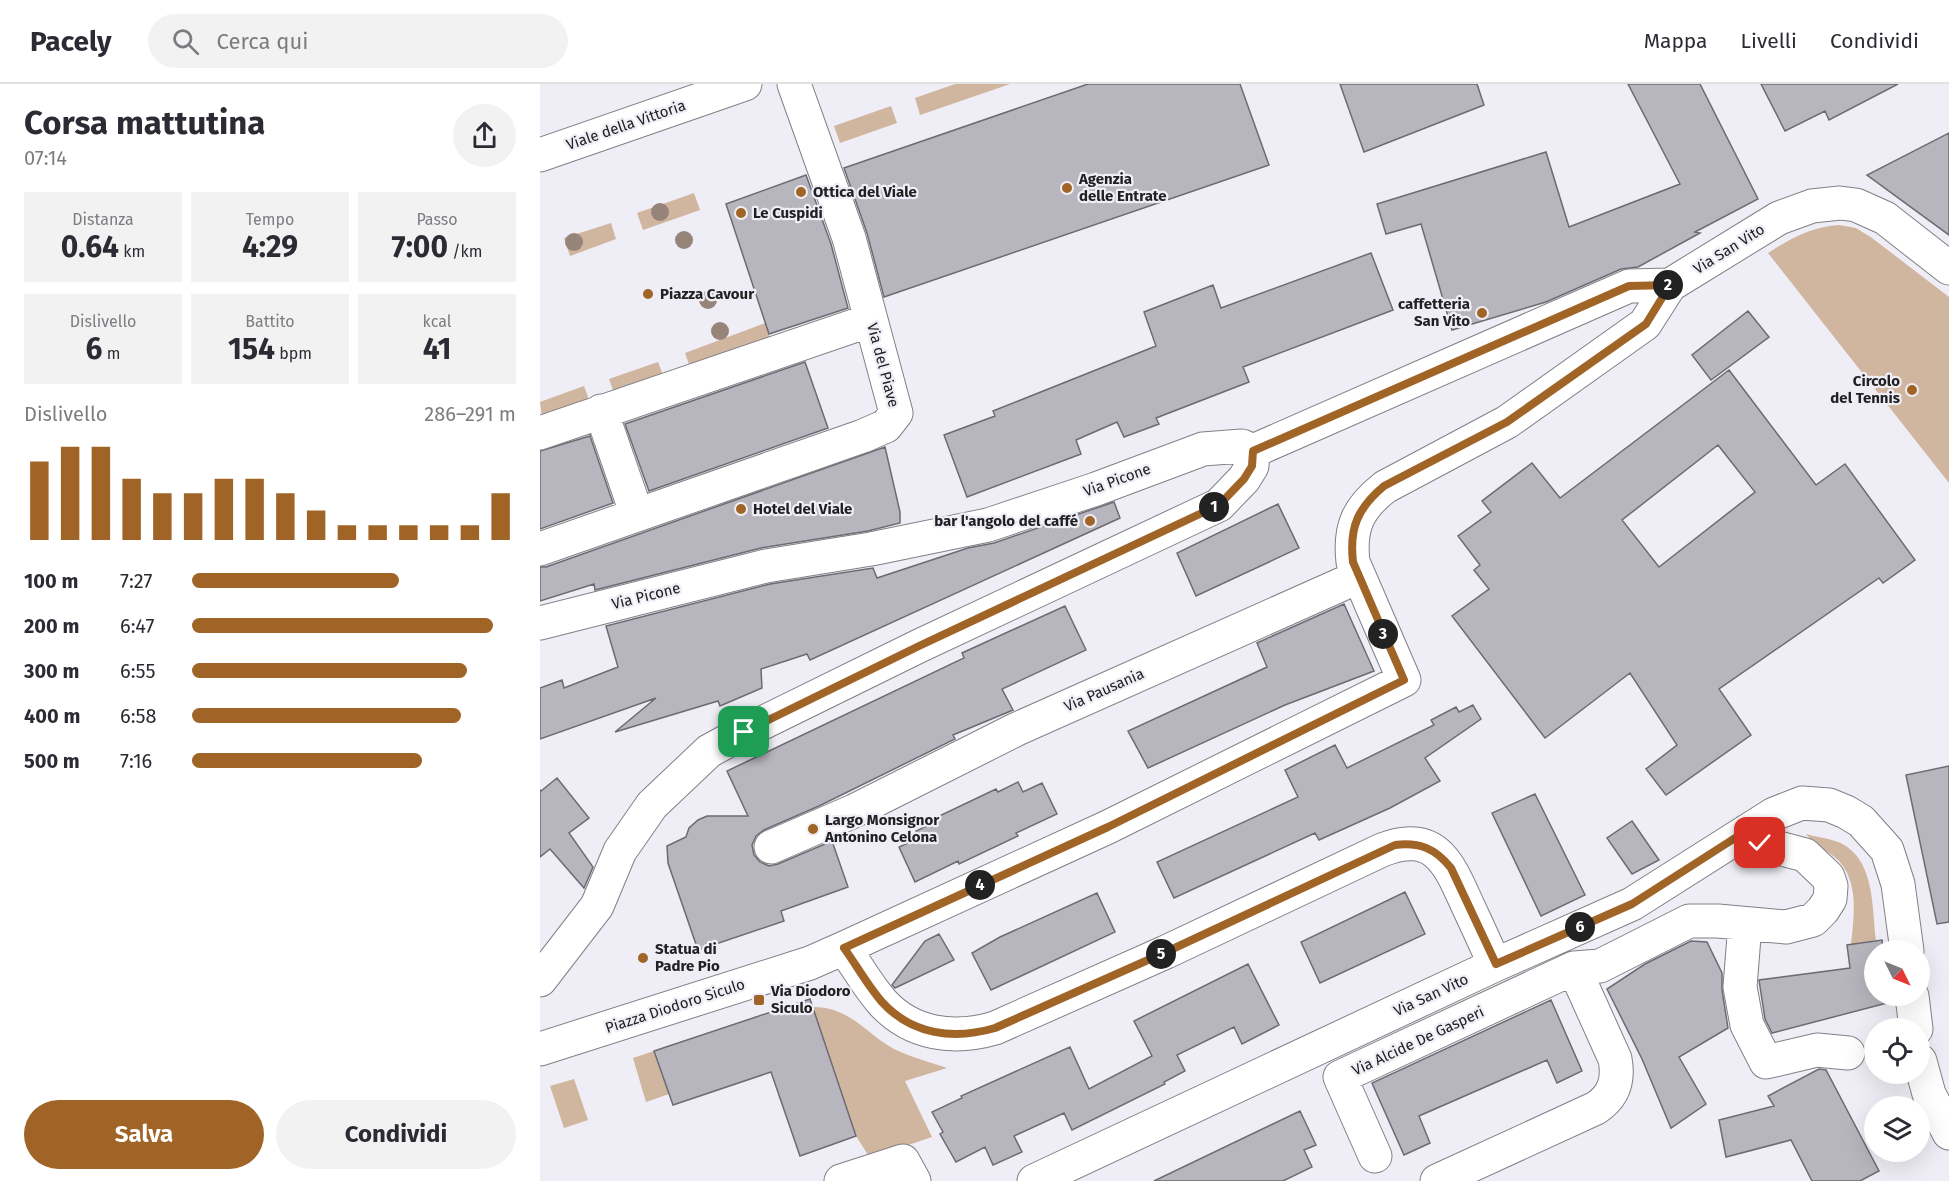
<!DOCTYPE html>
<html lang="it">
<head>
<meta charset="utf-8">
<style>
	body { margin:0; font-family:"Fira Sans",sans-serif; background:#f2f2f3; color:#2b2b33; height:100vh; display:flex; flex-direction:column; font-size:22px; white-space:nowrap }
	* { box-sizing:border-box; margin:0 }
	p { font-size:20px; color:#7c7c81 }
	.icon { flex:none; width:33px; height:33px; fill:none; stroke:currentColor; stroke-width:2; stroke-linecap:round; stroke-linejoin:round }
	.map { position:relative; flex:1; overflow:hidden }
	.side { display:flex; flex-direction:column; background:#fff; width:540px }
	.side>* { flex:none }
	.needle { width:39px; rotate:133deg }
	.fabs { position:absolute; left:1324px; top:856px; display:grid; gap:12px }
	.fabs a { display:grid; place-items:center; width:66px; height:66px; border-radius:50%; background:#fff; box-shadow:0 6px 24px #0002; font-size:30px }
	.pin { position:absolute; display:grid; place-items:center; width:51px; height:51px; color:#fff; margin:-26px; border-radius:12px; box-shadow:0 3px 9px #0006 }
	.km { position:absolute; width:30px; height:30px; margin:-15px; border-radius:50%; background:#222; color:#fff; font-size:16px; line-height:30px; text-align:center }
	.round { display:grid; place-items:center; flex:none; width:63px; height:63px; border-radius:32px; background:#f2f2f3 }
	.overview { display:flex; align-items:center; justify-content:space-between; height:102px; padding:0 24px }
	h1 { font-size:33px; font-weight:700; line-height:45px }
	.figures { display:grid; grid-template-columns:repeat(3,1fr); gap:9px; height:102px; padding:6px 24px }
	.figures div { display:grid; align-content:center; border-radius:0px; background:#f2f2f3; text-align:center }
	.figures b { font-size:30px; font-weight:700 }
	.figures small { font-size:16px; font-weight:400 }
	.figures p { font-size:16px }
	.chart { height:168px; padding:12px 24px }
	.chart p { display:flex; justify-content:space-between }
	.chart svg { width:100%; height:108px; margin-top:6px; stroke:#a06427; stroke-width:6 }
	.button { display:flex; gap:12px; margin-top:auto; padding:12px 24px }
	.button a { flex:1; height:69px; border-radius:36px; background:#a06427; color:#fff; font-size:24px; font-weight:700; line-height:69px; text-align:center }
	.button a+a { background:#f2f2f3; color:#2b2b33 }
	ul { padding:0 24px; list-style:none; font-size:20px }
	li { display:grid; grid-template-columns:96px 72px 1fr; align-items:center; height:45px }
	li i { height:15px; border-radius:8px; background:#a06427 }
	header { display:flex; align-items:center; gap:36px; box-sizing:border-box; height:84px; padding:0 30px; background:#fff; border-bottom:2px solid #e1e1e2 }
	header strong { font-size:28px }
	nav { display:flex; gap:33px; margin-inline-start:auto; font-size:21px }
	.search { width:420px; height:54px; background:#f2f2f3; display:flex; align-items:center; gap:15px; box-sizing:border-box; padding:0 21px; border-radius:33px; color:#7c7c81; font-size:22px }
	main { display:flex; flex:1; min-height:0 }
	.map>svg:first-child { display:block }
	.green { fill:#d0b59f }
	.building { fill:#b7b5bd; stroke:#6d6b72; stroke-width:1.5; fill-rule:evenodd }
	.lines { fill:none; stroke-linecap:round; stroke-linejoin:round }
	.minor-casing { stroke:#818087; stroke-width:35 }
	.minor { stroke:#fff; stroke-width:33 }
	.tree { fill:#968479 }
	.route-casing { stroke:#fff; stroke-width:12 }
	.route { stroke:#a06427; stroke-width:8 }
	.poi-dot { fill:#a06427; stroke:#efedf5; stroke-width:2 }
	.labels { text-anchor:middle; stroke-width:4.5; stroke-linejoin:round; paint-order:stroke }
	.street-label { font-size:15px; fill:#212123; stroke:#efedf5 }
	.poi-label { font-size:15px; font-weight:bold; fill:#212123; stroke:#efedf5; text-anchor:start }
</style>
</head>
<body>
<header>
<strong>Pacely</strong>
<div class="search"><svg class="icon" aria-label="search" viewBox="0 0 24 24"><circle cx="10" cy="10" r="6"/><path d="M15 15l6 6"/></svg>Cerca qui</div>
<nav><a>Mappa</a><a>Livelli</a><a>Condividi</a></nav>
</header>
<main>
<section class="side">
<div class="overview"><div><h1>Corsa mattutina</h1><p>07:14</p></div><a class="round"><svg class="icon" aria-label="share" viewBox="0 0 24 24"><path d="M12 15V3M7 8l5-5 5 5M5 13v7h14v-7"/></svg></a></div>
<div class="figures">
<div><p>Distanza</p><b>0.64<small> km</small></b></div>
<div><p>Tempo</p><b>4:29</b></div>
<div><p>Passo</p><b>7:00<small> /km</small></b></div>
</div>
<div class="figures">
<div><p>Dislivello</p><b>6<small> m</small></b></div>
<div><p>Battito</p><b>154<small> bpm</small></b></div>
<div><p>kcal</p><b>41</b></div>
</div>
<div class="chart"><p><span>Dislivello</span>286–291 m</p>
<svg viewBox="0 0 160 44" preserveAspectRatio="none"><path d="M5 44V12M15 44V6M25 44V6M35 44V19M45 44V25M55 44V25M65 44V19M75 44V19M85 44V25M95 44V32M105 44V38M115 44V38M125 44V38M135 44V38M145 44V38M155 44V25"/></svg>
</div>
<ul>
<li><b>100 m</b>7:27<i style="width:64%"></i></li>
<li><b>200 m</b>6:47<i style="width:93%"></i></li>
<li><b>300 m</b>6:55<i style="width:85%"></i></li>
<li><b>400 m</b>6:58<i style="width:83%"></i></li>
<li><b>500 m</b>7:16<i style="width:71%"></i></li>
</ul>
<div class="button"><a>Salva</a><a>Condividi</a></div>
</section>
<div class="map">
<svg width="1409" height="1097" viewBox="0 0 1409 1097">
	<rect width="100%" height="100%" fill="#efedf5"/>
	<path class="green" d="M415,0H470L380,31L375,14Z
		M351,22L357,39L300,59L294,42Z
		M154,109L160,126L103,146L97,129Z
		M71,139L76,155L30,172L24,154Z
		M1299,141L1316,144L1332,154L1409,213V399L1228,169C1249,155 1274,142 1299,141Z
		M225,239L230,254L150,283L145,269Z
		M118,278L123,291L74,309L69,295Z
		M44,302L49,316L2,333L0,318Z
		M1266,750C1276,753 1288,754 1298,758C1335,773 1332,823 1336,856L1311,860C1314,833 1319,799 1299,777C1289,767 1275,762 1266,750Z
		M273,923C310,923 325,949 354,965C370,973 390,978 407,984L365,997L392,1053L330,1074L316,1052Z
		M114,967L129,1010L106,1018L93,974Z
		M34,995L48,1036L24,1044L10,1002Z"/>
	<path class="building" d="M548,0H700L729,81L344,213L327,149L304,84Z
		M800,0H937L944,21L824,68Z
		M1088,0H1160L1218,115L1155,148L1160,149L1098,183L1081,185L1006,218L912,246L881,140L846,150L837,120L1006,68L1029,143L1140,100Z
		M1221,0H1358L1289,36L1285,27L1245,47Z
		M1409,49V151L1327,91Z
		M266,91L291,160L308,224L229,250L186,120Z
		M831,169L853,226L703,283L709,298L616,334L619,340L584,353L577,338L536,356L541,370L427,413L404,351L455,332L453,327L616,262L604,228L673,201L681,224Z
		M1208,227L1229,253L1171,296L1152,271Z
		M265,278L288,344L109,407L85,340Z
		M1189,286L1276,401L1305,380L1375,476L1343,499L1339,494L1179,605L1211,651L1126,711L1106,685L1137,661L1090,589L1005,654L912,532L949,505L934,486L940,481L918,452L951,428L942,417L992,379L1020,414ZM1178,361L1215,408L1119,483L1082,436Z
		M50,352L73,419L0,445V367Z
		M345,363L360,428V439L328,447L221,464L55,506L54,500L0,517V483H6Z
		M574,418L580,434L270,576L267,570L221,585L222,604L180,622L178,617L75,648L116,614L0,655V604L22,596L24,604L78,583L66,542L230,500L333,484L337,494L428,464L454,459Z
		M738,420L759,464L656,512L637,469Z
		M804,520L834,587L745,621L608,684L588,647L727,583L717,559Z
		M525,522L546,566L462,605L473,626L413,651L415,655L279,722L224,746L216,752L212,761L214,771L220,778L229,782L238,780L292,757L308,803L241,827L244,837L158,866L128,779L127,762L146,753L149,744L158,736L167,732H208L187,687L424,574L422,569Z
		M933,621L941,635L885,674L900,697L850,724L779,756L775,749L634,814L617,778L758,713L745,686L795,661L807,684L894,641L891,636L916,623L919,628Z
		M1409,682V838L1397,840L1366,691Z
		M17,694L49,734L29,749L53,783L44,804L10,765L0,773V706L1,707Z
		M478,698L483,708L502,699L517,730L476,749L478,752L419,780L418,777L375,798L359,763L379,754L376,747L395,738L393,735L456,705L458,708Z
		M995,710L1045,811L1001,832L952,729Z
		M1092,737L1119,776L1092,790L1067,754Z
		M865,808L885,850L780,899L761,858Z
		M557,809L575,848L451,906L432,869L460,853Z
		M399,850L414,876L355,904L352,901L385,857Z
		M1342,856L1343,867H1335V912H1350L1351,918L1232,949L1225,935L1219,896L1310,884L1307,861Z
		M1151,857L1167,858L1182,889V906L1188,944L1139,973L1166,1020L1131,1044L1102,975L1067,905L1105,880Z
		M708,880L739,941L702,960L694,943L637,971L645,987L624,998L625,1000L532,1046L524,1029L474,1052L482,1068L453,1081L445,1063L416,1078L400,1050L403,1048L392,1028L422,1014L421,1012L530,963L549,1005L612,972L594,937Z
		M270,915L316,1052L260,1072L231,988L133,1021L114,967Z
		M1011,916L1042,987L1017,999L1007,976L879,1032L890,1059L864,1071L832,999Z
		M1279,985L1286,986L1339,1087L1320,1097H1272L1251,1056L1186,1073L1179,1036L1234,1022L1228,1012Z
		M760,1027L776,1061L764,1066L772,1083L743,1097H614Z"/>
	<g class="lines">
		<defs>
			<path id="minor" d="M0,71L205,0
				M61,327L97,431L323,352L346,342L356,329L309,154L254,0
				M0,349L331,236
				M713,367L1089,202L1130,201
				M0,465L97,431
				M0,539L226,482L331,465L448,441L556,405L663,365L702,362L713,367
				M231,763L314,727L477,645L818,493
				M1205,840L1200,903L1207,941L1226,978L1277,966L1308,969
				M304,864C317,882 328,902 342,918C372,951 414,956 455,944L626,868L842,766C896,745 909,780 928,822C937,841 946,861 955,881
				M0,896L57,822L80,767L112,721L169,667L204,648L379,562L679,421L704,395L712,382L713,367
				M1372,912L1376,945
				M0,965L270,879L304,864L568,743L864,596L813,478C809,443 818,424 845,403L967,338L1105,240L1130,201L1239,134L1272,122L1300,119L1316,121L1345,134L1409,184
				M1380,977L1389,1010L1409,1049
				M835,1072L800,993L1034,884L1060,882L1149,837H1178L1246,843L1273,836L1283,826L1290,815L1291,802L1288,793L1265,771L1220,759L1207,747
				M301,1097L363,1077L374,1097
				M494,1097L955,881L1092,820L1234,730L1262,719L1289,721L1306,728L1321,737L1347,766L1358,800L1367,867
				M897,1097L1056,1024C1074,1012 1079,996 1075,975L1034,884"/>
		</defs>
		<use href="#minor" class="minor-casing"/>
		<use href="#minor" class="minor"/>
	</g>
	<g class="tree">
		<circle cx="120" cy="128" r="9"/>
		<circle cx="144" cy="156" r="9"/>
		<circle cx="34" cy="158" r="9"/>
		<circle cx="168" cy="216" r="9"/>
		<circle cx="180" cy="247" r="9"/>
	</g>
	<g class="lines">
		<defs>
			<path id="route" d="M204,648L379,562L679,421L704,395L712,382L713,367L1089,202L1130,201L1106,240L967,338L844,402C818,424 809,443 813,478L864,596L568,743L304,864C317,882 328,902 342,918C372,951 414,956 455,944L626,868L855,761C879,758 895,764 911,784L956,880L1092,820L1206,747L1220,759"/>
		</defs>
		<use href="#route" class="route-casing"/>
		<use href="#route" class="route"/>
	</g>
	<g class="poi-dot">
		<circle cx="527" cy="104" r="6"/>
		<circle cx="261" cy="108" r="6"/>
		<circle cx="201" cy="129" r="6"/>
		<circle cx="108" cy="210" r="6"/>
		<circle cx="942" cy="229" r="6"/>
		<circle cx="1372" cy="306" r="6"/>
		<circle cx="201" cy="425" r="6"/>
		<circle cx="550" cy="437" r="6"/>
		<circle cx="273" cy="745" r="6"/>
		<circle cx="103" cy="874" r="6"/>
		<rect x="213" y="910" width="12" height="12" rx="3"/>
	</g>
	<g class="labels">
		<g class="street-label">
			<text transform="translate(86 41) rotate(-19)" y="5">Viale della Vittoria</text>
			<text transform="translate(1189 165) rotate(-32)" y="5">Via San Vito</text>
			<text transform="translate(343 281) rotate(75)" y="5">Via del Piave</text>
			<text transform="translate(577 396) rotate(-20)" y="5">Via Picone</text>
			<text transform="translate(106 512) rotate(-14)" y="5">Via Picone</text>
			<text transform="translate(564 606) rotate(-24)" y="5">Via Pausania</text>
			<text transform="translate(891 911) rotate(-25)" y="5">Via San Vito</text>
			<text transform="translate(135 922) rotate(-18)" y="5">Piazza Diodoro Siculo</text>
			<text transform="translate(878 957) rotate(-25)" y="5">Via Alcide De Gasperi</text>
		</g>
		<g class="poi-label">
			<text x="539" y="100">Agenzia<tspan x="539" dy="17">delle Entrate</tspan></text>
			<text x="273" y="113">Ottica del Viale</text>
			<text x="213" y="134">Le Cuspidi</text>
			<text x="120" y="215">Piazza Cavour</text>
			<text x="930" y="225" text-anchor="end">caffetteria<tspan x="930" dy="17">San Vito</tspan></text>
			<text x="1360" y="302" text-anchor="end">Circolo<tspan x="1360" dy="17">del Tennis</tspan></text>
			<text x="213" y="430">Hotel del Viale</text>
			<text x="538" y="442" text-anchor="end">bar l'angolo del caffé</text>
			<text x="285" y="741">Largo Monsignor<tspan x="285" dy="17">Antonino Celona</tspan></text>
			<text x="115" y="870">Statua di<tspan x="115" dy="17">Padre Pio</tspan></text>
			<text x="231" y="912">Via Diodoro<tspan x="231" dy="17">Siculo</tspan></text>
		</g>
	</g>
</svg>
<div class="fabs">
<a><svg class="needle" viewBox="-14 -14 28 28"><path d="M0-13l5 13h-10z" fill="#e53935"/><path d="M0 13l5-13h-10z" fill="#7c7c81"/></svg></a>
<a><svg class="icon" aria-label="locate" viewBox="0 0 24 24"><circle cx="12" cy="12" r="6"/><path d="M12 2v4M12 18v4M2 12h4M18 12h4"/></svg></a>
<a><svg class="icon" aria-label="layers" viewBox="0 0 24 24"><path d="M12 4l9 5-9 5-9-5zM3 14l9 5 9-5"/></svg></a>
</div>
<div class="pin" style="left:204px;top:648px;background:#1e9e55"><svg class="icon" aria-label="arrive" viewBox="0 0 24 24"><path d="M6 21V4h12l-3 4 3 4H6"/></svg></div>
<div class="pin" style="left:1220px;top:759px;background:#d93025"><svg class="icon" aria-label="check" viewBox="0 0 24 24"><path d="M5 12l5 5 9-10"/></svg></div>
<b class="km" style="left:674px;top:423px">1</b>
<b class="km" style="left:1128px;top:201px">2</b>
<b class="km" style="left:843px;top:550px">3</b>
<b class="km" style="left:440px;top:801px">4</b>
<b class="km" style="left:621px;top:870px">5</b>
<b class="km" style="left:1040px;top:843px">6</b>
</div>
</main>
</body>
</html>
